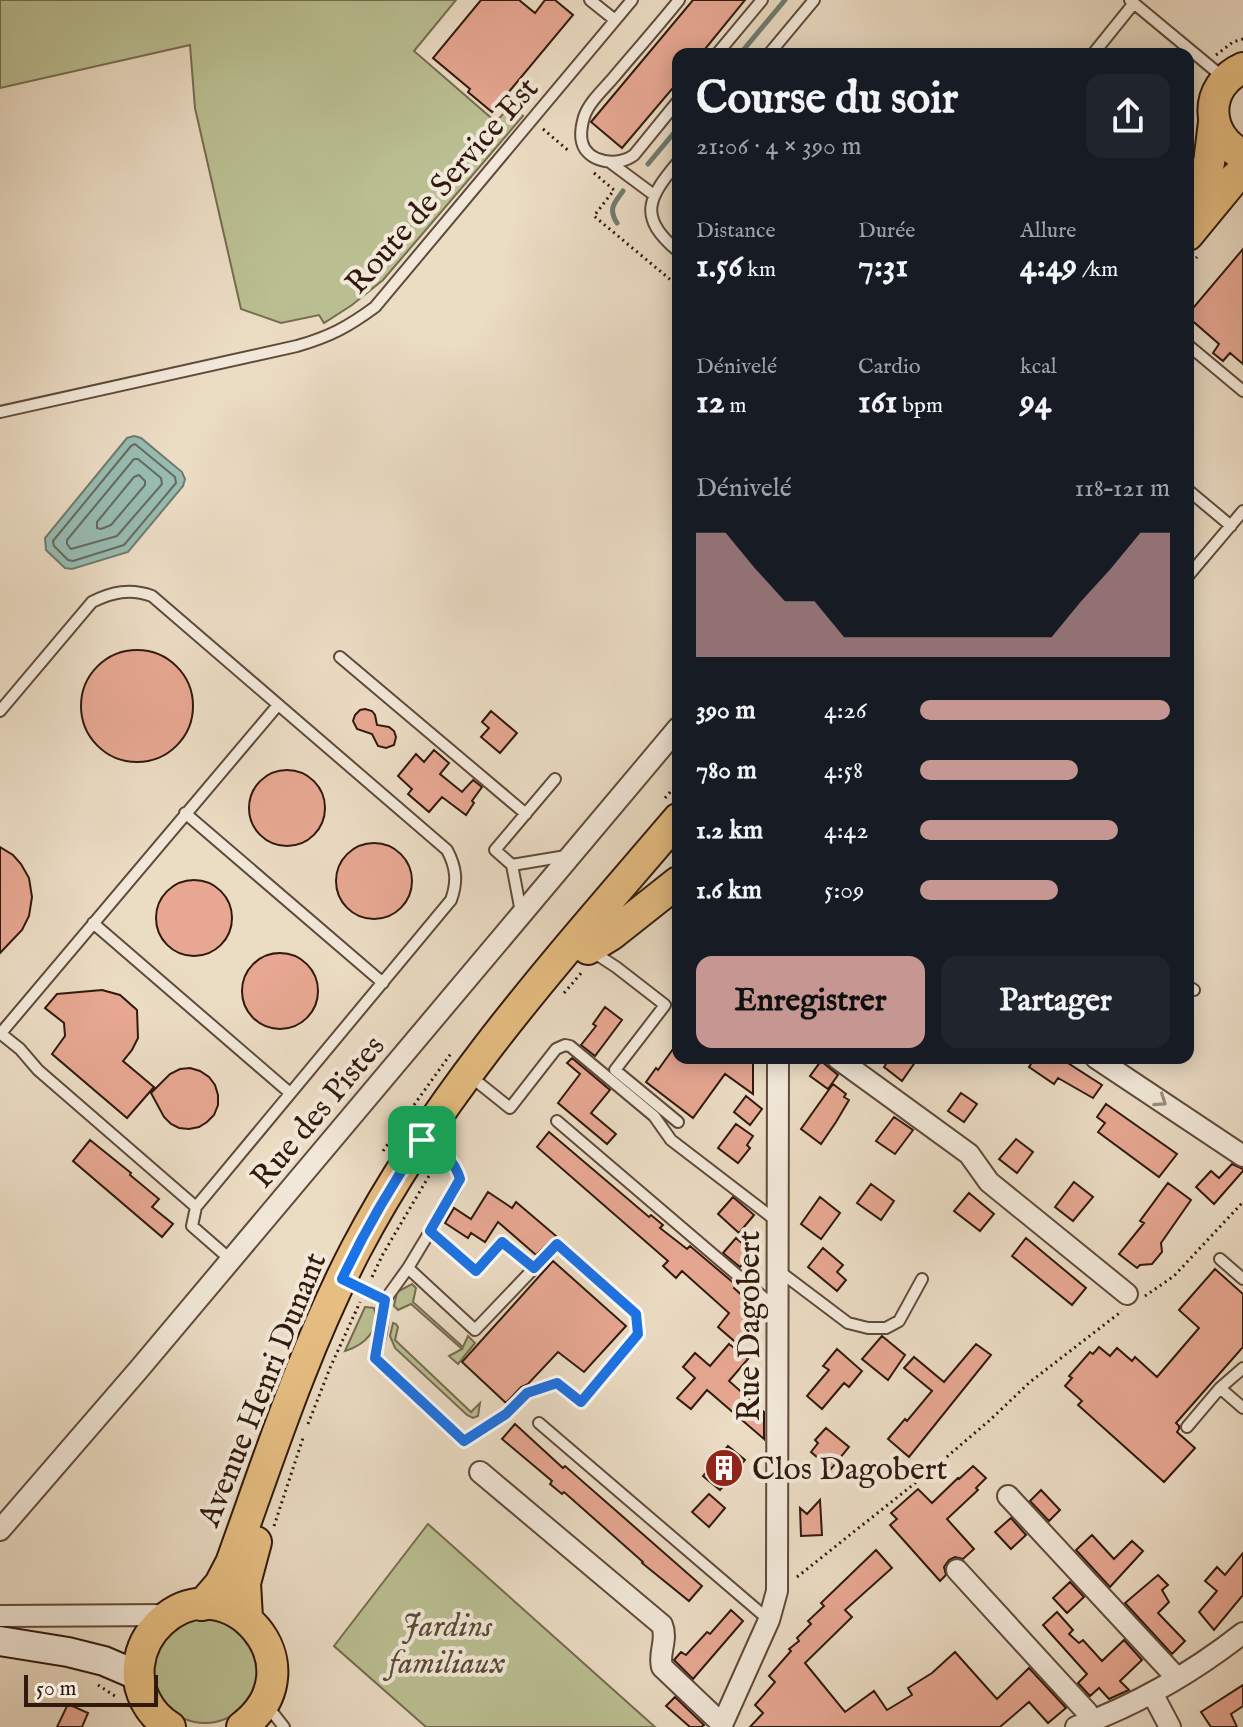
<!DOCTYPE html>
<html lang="fr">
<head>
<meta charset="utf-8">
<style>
	body { margin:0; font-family:"IM FELL English",serif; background:#20242c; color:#f1f3f6; height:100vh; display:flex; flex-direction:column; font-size:30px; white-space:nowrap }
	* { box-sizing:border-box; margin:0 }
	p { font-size:26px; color:#9ea1a6 }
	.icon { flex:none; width:44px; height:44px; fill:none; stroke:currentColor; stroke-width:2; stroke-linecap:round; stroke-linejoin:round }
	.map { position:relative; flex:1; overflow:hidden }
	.details { position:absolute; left:672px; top:48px; width:522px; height:1016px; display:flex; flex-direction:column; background:#171b24; border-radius:16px; box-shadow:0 4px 20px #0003 }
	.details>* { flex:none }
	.scale { position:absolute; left:24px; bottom:20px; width:134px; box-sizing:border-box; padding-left:8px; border:4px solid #311a0d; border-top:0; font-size:22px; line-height:28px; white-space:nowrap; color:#311a0d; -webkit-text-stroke:6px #f2e8d9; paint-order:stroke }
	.pin { position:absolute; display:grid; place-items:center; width:68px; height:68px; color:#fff; margin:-34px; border-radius:16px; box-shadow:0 4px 12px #0006 }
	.round { display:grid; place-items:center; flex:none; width:84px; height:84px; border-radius:16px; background:#20242c }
	.head { display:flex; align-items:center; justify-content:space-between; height:136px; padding:0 24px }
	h1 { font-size:44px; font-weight:800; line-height:60px }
	.figures { display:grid; grid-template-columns:repeat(3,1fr); gap:12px; height:136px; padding:8px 24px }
	.figures div { display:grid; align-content:center }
	.figures b { font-size:34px; font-weight:800 }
	.figures small { font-size:22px; font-weight:400 }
	.figures p { font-size:22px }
	.chart { height:224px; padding:16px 24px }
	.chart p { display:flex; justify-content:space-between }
	.chart svg { width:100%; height:144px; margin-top:8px; fill:#c59692; opacity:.7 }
	.action { display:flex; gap:16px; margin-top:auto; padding:16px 24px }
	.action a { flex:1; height:92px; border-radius:16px; background:#c59692; color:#111; font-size:32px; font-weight:800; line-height:92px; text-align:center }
	.action a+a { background:#20242c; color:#f1f3f6 }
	ul { padding:0 24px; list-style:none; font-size:26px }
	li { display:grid; grid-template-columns:128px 96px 1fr; align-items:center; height:60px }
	li i { height:20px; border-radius:10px; background:#c59692 }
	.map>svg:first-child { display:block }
	.green { fill:#babf92; stroke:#766c50; stroke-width:2 }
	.water { fill:#98bcb2; stroke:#6f7b70; stroke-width:2 }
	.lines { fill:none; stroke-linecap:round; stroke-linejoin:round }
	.shore { stroke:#646b60; stroke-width:2 }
	.stream { stroke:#6f7b70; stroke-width:5 }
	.building { fill:#e7a792; stroke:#311a0d; stroke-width:2 }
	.service-casing { stroke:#604a3b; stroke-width:14 }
	.minor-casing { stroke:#604a3b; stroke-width:24 }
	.secondary-casing { stroke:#311a0d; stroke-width:32 }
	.primary-casing { stroke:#311a0d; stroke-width:34 }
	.path { stroke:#311a0d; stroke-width:3; stroke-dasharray:2 4; stroke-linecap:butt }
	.service { stroke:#f2e8d9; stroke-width:10 }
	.minor { stroke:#f2e8d9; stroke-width:20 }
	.secondary { stroke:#f2e8d9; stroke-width:28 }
	.primary { stroke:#e6be82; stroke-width:30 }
	.oneway { stroke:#9b8b7d }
	.route-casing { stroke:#fff; stroke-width:16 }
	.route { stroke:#1a73e8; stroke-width:10 }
	.labels { text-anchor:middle; stroke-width:8; stroke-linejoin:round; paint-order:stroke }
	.street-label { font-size:32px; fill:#311a0d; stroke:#f2e8d9 }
	.poi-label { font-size:32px; fill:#311a0d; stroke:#f2e8d9; text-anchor:start }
	.park-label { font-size:32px; font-style:italic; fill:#5a4c35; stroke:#f2e8d9 }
</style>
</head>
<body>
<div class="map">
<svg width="1243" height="1727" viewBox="0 0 1243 1727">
	<rect width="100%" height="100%" fill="#ebdcc4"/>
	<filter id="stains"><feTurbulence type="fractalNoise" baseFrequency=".0025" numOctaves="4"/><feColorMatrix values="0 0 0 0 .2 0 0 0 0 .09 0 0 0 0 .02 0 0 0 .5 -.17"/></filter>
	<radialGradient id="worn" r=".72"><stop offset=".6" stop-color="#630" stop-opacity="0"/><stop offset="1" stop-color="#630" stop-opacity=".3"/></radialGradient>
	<path class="green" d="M0,0H456L414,51L496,122L510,106L523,116L383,280L352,305L324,323L319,315L281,323L241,309L195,108L190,45L0,88Z
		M412,1284L416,1288L413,1302L463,1347L468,1336L475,1343L458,1364L449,1356L462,1349L411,1304L398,1310L394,1306L397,1292Z
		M365,1307L374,1308C381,1329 365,1345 345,1351Z
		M393,1323L396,1324L398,1327L395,1340L471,1412L480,1403L478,1416L473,1418L467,1415L395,1348L390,1336Z
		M428,1524L655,1727H426L334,1646Z
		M153 1671a52 52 0 1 1 104 0a52 52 0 1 1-104 0Z"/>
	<path class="water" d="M134,436L141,438L182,472L185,479L183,486L128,552L72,569L65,568L46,550L45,538L127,438Z"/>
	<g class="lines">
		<path class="shore" d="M135,444L175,477L176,483L124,545L73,561L68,560L54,546L53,541L131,446Z
			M134,459H138L161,478L162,484L117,536L71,549L67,544V540Z
			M139,475L145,481V485L111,525L101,529L97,528V522L134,477Z"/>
		<path class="stream" d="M740,54L785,0
			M648,164L678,128
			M617,223C608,209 614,203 623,191"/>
	</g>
	<path class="building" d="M481,0H519L535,13L545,0H555L573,15L492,112L468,92L470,89L433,58Z
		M693,0H745L701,54H678V82L622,148L591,122Z
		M1243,249V364L1230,353L1223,361L1213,353L1219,344L1188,317V314Z
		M81 706a56 56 0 1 1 112 0a56 56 0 1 1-112 0Z
		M365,709L372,711L375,715L377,725L389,727L394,731L396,737L394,745L386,748L378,746L372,734L357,729L353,721L355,715L360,710Z
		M491,711L517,733L500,753L481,737L489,728L482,722Z
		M434,750L449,763L440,774L462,792L473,780L482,787L472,801L474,803L466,815L442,797L429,812L408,794L412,789L398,776L416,754L424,762Z
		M249 808a38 38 0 1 1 76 0a38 38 0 1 1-76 0Z
		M336 881a38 38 0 1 1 76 0a38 38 0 1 1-76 0Z
		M0,847L13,855L21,864L29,878L32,897L29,916L22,930L0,953Z
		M156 918a38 38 0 1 1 76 0a38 38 0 1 1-76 0Z
		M242 991a38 38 0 1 1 76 0a38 38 0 1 1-76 0Z
		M102,990L120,995L137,1010L138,1038L132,1050L123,1061L154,1087L127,1118L52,1054L65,1036L64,1023L45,1008L57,994Z
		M605,1007L622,1020L595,1056L581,1045L596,1026L593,1024Z
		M678,1042V1058H753V1094L725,1074L693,1118L646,1082L656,1068L658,1070Z
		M572,1058L610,1090L591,1113L616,1134L607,1144L558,1103L580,1074L567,1063Z
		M890,1058H918L902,1081L884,1067Z
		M1035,1058H1060L1102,1085L1093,1098L1058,1078L1054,1084L1029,1067Z
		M821,1061L838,1075L828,1089L810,1076Z
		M190,1068L200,1071L209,1077L215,1085L218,1095V1105L214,1115L207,1122L199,1127L189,1129L179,1128L171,1124L164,1117L151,1093L170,1074L180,1069Z
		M833,1084L846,1094L844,1097L849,1100L836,1122L821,1144L801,1129Z
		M961,1093L977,1104L964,1122L948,1111Z
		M746,1096L762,1109L750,1125L734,1112Z
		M1106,1104L1177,1154L1159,1177L1098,1132L1105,1123L1097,1117Z
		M894,1117L913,1130L895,1154L876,1141Z
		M736,1124L753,1136L747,1145L750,1148L738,1163L718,1148Z
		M549,1132L649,1217L651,1215L663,1225L660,1228L687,1249L690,1246L736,1285L734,1288L759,1311L743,1329L750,1335L740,1346L718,1327L729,1313L682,1271L676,1278L663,1266L668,1261L537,1147Z
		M1016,1139L1033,1152L1017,1173L999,1159Z
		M90,1140L131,1173L130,1175L159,1199L152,1207L173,1224L162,1237L73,1161Z
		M1232,1164L1243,1169V1171L1214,1204L1196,1187L1211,1171L1219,1178Z
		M1074,1182L1093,1197L1073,1221L1055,1207Z
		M1168,1183L1191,1200L1161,1243L1162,1252L1152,1264L1140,1265L1137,1268L1119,1254L1144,1223L1140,1221Z
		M871,1184L894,1201L881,1220L857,1203Z
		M488,1192L512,1208L516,1202L556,1236L536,1255L498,1222L485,1242L471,1233L468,1238L445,1223L454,1208L471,1219Z
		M969,1193L994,1214L980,1231L954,1211Z
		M733,1197L754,1215L739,1233L718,1214Z
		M820,1197L840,1213L821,1239L801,1224Z
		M736,1238L752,1252L740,1267L723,1253Z
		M1026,1238L1086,1288L1072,1305L1012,1256Z
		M823,1248L843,1265L837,1272L846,1280L837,1291L808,1267Z
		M553,1261L626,1326L584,1372L558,1352L528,1384L521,1387L506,1403L462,1362Z
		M1215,1269L1243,1294V1347L1176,1423L1179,1426V1429L1177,1432L1195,1448L1164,1482L1078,1405L1082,1401L1065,1386L1072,1378L1069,1376L1090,1352L1093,1354L1099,1347L1110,1356L1117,1348L1132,1361L1135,1357L1157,1377L1199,1328L1179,1310Z
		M882,1336L905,1355L888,1380L862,1359Z
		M729,1344L748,1359L729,1381L764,1412V1439L707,1390L691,1409L677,1398L695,1378L683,1367L695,1353L710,1366Z
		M976,1344L991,1355L909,1457L888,1439L905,1419L907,1421L932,1391L904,1368L914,1357L944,1382Z
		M837,1349L862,1371L849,1387L844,1383L822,1409L807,1396L829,1370L823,1366Z
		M515,1424L563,1468L565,1466L702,1586L689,1601L642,1563L643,1562L564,1492L562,1494L550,1484L552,1481L502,1439Z
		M826,1428L849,1447L831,1469L811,1452L818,1443L815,1440Z
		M728,1446L745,1460L720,1490L703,1476Z
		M973,1466L986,1478L976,1488L978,1490L947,1519L974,1549L963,1559L955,1557L949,1560L944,1567L946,1575L940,1581L890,1525L897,1519L891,1513L918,1489L932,1503L958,1478L959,1479Z
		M1041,1490L1060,1510L1049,1521L1030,1501Z
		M709,1494L725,1508L709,1527L692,1512Z
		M820,1500L822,1535L801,1536L800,1508L807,1514Z
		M1011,1518L1026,1535L1011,1549L995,1532Z
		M1092,1535L1114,1559L1132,1541L1143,1551L1110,1587L1076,1550Z
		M876,1550L892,1568L845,1610L852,1617L805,1663L845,1712L874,1691L887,1710L912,1695L908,1688L932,1673L955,1652L997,1699L1029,1668L1066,1708L1048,1723L1029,1702L1000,1727H750L763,1713L755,1705L775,1682L769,1676L791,1651L789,1649L799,1641L797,1638L811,1624L808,1621L824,1606L821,1603Z
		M1243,1553V1595L1214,1630L1199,1612L1217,1591L1205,1581L1217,1567L1225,1575Z
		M1158,1575L1168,1585L1162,1590L1169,1602L1158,1613L1185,1641L1172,1654L1125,1603Z
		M1070,1582L1084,1597L1067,1613L1053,1598Z
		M731,1610L743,1621L693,1679L674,1660L681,1652L686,1655L707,1632L710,1634Z
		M1057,1612L1073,1630L1069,1634L1079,1643L1083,1640L1102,1661L1124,1640L1142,1660L1120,1681L1129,1690L1109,1699L1099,1688L1090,1696L1078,1683L1087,1674L1043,1625Z
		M1243,1685V1706L1231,1714L1237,1727H1211L1201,1712Z
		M675,1697L704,1725L701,1727H690L666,1706Z
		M68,1704L88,1713L82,1727H57Z"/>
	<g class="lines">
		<defs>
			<path id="service" d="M590,0L615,20
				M1130,0L1224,78
				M717,54L762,0
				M769,54L814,0
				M1093,54L1134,3
				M678,101L634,155C619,167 587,163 582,142C580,134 582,124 584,117C589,102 604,89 614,77C636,51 658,26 679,0
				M678,162C648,198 637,217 678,251
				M611,163L654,195
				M1188,345L1243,391
				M0,412L297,346C329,337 348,327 375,307L632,0
				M1188,490L1231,526
				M1188,576L1243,511
				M340,657L526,814
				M0,711L92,602C112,592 130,588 152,596L447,850C456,867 458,881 451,900L196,1207L38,1070L20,1049L0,1033
				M555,779L495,850L512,865L566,856
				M185,813L383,983
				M512,865L521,912
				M93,923L290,1093
				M593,952L616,967L665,1005L615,1070L678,1122
				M1188,986L1194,990
				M1,1033L278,705
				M480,1084L510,1108L556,1049L565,1045L570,1046L654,1116L671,1140L778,1222
				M557,1121L777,1309
				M196,1207L192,1226L231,1260
				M430,1231L476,1271L502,1242L534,1268
				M1220,1259L1243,1279
				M779,1271L848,1323L868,1328H886L899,1321L922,1279
				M344,1280L385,1300L408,1268L455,1190L460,1179C454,1159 440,1151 422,1140
				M385,1300L381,1332L375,1358L464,1441L506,1414L527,1393L557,1383L581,1402L638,1334L636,1314L557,1244L475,1330L408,1268
				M1220,1388L1243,1408
				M539,1423L769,1620
				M1187,1427L1220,1388L1243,1368
				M265,1706L273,1713L284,1727"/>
			<path id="minor" d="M837,1058L969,1154L989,1182L1127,1294
				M1096,1058L1243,1156
				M480,1472L662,1625C668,1640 658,1653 662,1667L722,1724
				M1008,1496L1177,1678
				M0,1530L140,1368L678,728
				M957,1570L1087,1712L1091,1721
				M0,1616L170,1615
				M1152,1693L1170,1727
				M721,1727L769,1620L777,1591L778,1058
				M1076,1727C1136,1705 1192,1673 1243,1633"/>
			<path id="secondary" d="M0,1641L68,1652L104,1661L139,1676"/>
			<path id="primary" d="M1243,68C1203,86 1204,136 1243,155
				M1188,201L1209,163L1214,122
				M1188,235L1234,179L1243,171
				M588,949L611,935L678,882
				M202,1605L220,1584L231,1563C269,1458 304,1349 356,1249C440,1089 562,955 678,819
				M247,1618L245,1583L256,1542
				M170,1727C149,1714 136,1690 139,1665C141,1648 149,1633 161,1622C226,1561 322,1666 242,1727"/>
		</defs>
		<use href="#service" class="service-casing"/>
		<use href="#minor" class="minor-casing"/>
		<use href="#secondary" class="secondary-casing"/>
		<use href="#primary" class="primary-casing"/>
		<path class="path" d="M1216,55L1233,42L1243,39
			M543,129L570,152
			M594,173L614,190L594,216L678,286
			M1188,267L1197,257
			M665,798L678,783
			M564,993L583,971
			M414,1105L452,1052
			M383,1151L397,1131
			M372,1277L383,1254L433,1169
			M1145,1296L1174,1276L1243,1202
			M308,1424L330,1368L360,1302
			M274,1526L303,1438
			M797,1577L929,1472L990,1420L1030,1382L1122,1311
			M98,1685L118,1698"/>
		<use href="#service" class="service"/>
		<use href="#minor" class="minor"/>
		<use href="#secondary" class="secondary"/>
		<use href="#primary" class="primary"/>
	</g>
	<defs><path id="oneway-chevron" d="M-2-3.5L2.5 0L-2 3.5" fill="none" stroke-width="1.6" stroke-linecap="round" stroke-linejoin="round" transform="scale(2)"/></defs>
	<use class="oneway" href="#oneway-chevron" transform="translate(1161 1101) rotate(34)"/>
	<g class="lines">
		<defs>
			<path id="route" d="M422,1140C440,1151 454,1158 460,1179L430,1231L476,1271L502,1242L534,1268L557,1244L636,1314L638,1334L581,1402L557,1383L527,1393L506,1414L464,1441L375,1358L385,1300L342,1279C365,1230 392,1184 422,1140Z"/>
		</defs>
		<use href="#route" class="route-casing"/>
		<use href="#route" class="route"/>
	</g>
	<defs>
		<symbol id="building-disc" viewBox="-11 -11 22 22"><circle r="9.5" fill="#8f2418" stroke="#f2e8d9"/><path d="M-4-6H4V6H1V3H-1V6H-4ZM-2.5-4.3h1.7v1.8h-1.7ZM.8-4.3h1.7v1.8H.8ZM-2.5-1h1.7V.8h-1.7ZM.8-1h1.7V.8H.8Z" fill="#fff"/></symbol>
	</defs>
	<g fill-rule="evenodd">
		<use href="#building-disc" x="702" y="1446" width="44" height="44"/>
	</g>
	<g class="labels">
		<g class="street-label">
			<text transform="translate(441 185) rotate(-49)" y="11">Route de Service Est</text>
			<text transform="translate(317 1111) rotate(-50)" y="11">Rue des Pistes</text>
			<text transform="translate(748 1326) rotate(-90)" y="11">Rue Dagobert</text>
			<text transform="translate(261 1389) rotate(-68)" y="11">Avenue Henri Dunant</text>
		</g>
		<g class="poi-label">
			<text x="752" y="1479">Clos Dagobert</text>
		</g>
		<g class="park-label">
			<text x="447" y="1636">Jardins<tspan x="447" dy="37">familiaux</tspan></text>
		</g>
	</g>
	<rect width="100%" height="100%" filter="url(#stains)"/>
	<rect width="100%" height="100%" fill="url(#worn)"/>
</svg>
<div class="scale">50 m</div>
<div class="pin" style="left:422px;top:1140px;background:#1e9e55"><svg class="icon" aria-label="arrive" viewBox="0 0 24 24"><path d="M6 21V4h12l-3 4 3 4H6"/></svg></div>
<section class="details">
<div class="head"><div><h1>Course du soir</h1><p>21:06 · 4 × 390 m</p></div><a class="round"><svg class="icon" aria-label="share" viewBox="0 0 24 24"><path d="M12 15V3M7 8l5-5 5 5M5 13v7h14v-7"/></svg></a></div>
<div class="figures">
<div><p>Distance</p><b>1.56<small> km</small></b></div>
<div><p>Durée</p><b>7:31</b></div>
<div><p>Allure</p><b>4:49<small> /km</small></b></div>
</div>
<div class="figures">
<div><p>Dénivelé</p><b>12<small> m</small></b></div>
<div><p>Cardio</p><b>161<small> bpm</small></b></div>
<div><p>kcal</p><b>94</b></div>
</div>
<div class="chart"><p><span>Dénivelé</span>118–121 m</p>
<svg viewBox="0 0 160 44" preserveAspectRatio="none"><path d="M0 44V6L10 6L20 17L30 27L40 27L50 38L60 38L70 38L80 38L90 38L100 38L110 38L120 38L130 27L140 17L150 6L160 6V44z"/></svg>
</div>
<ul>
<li><b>390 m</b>4:26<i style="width:100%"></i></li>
<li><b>780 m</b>4:58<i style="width:63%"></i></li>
<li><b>1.2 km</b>4:42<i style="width:79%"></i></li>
<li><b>1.6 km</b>5:09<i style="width:55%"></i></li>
</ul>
<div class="action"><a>Enregistrer</a><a>Partager</a></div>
</section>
</div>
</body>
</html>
